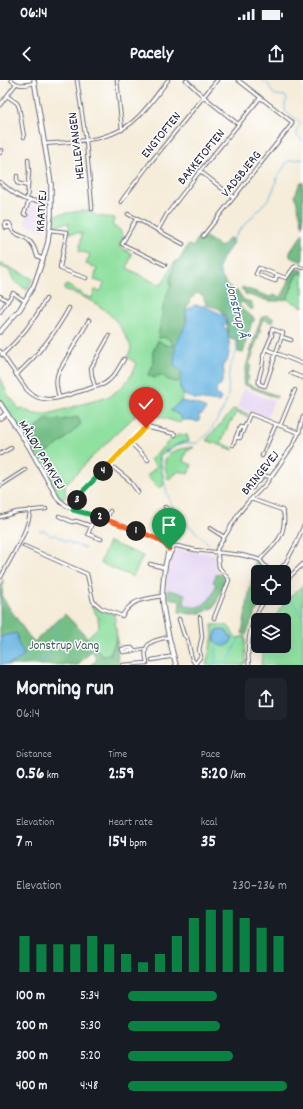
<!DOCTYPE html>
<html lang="en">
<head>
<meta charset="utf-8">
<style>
	body { margin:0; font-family:Dekko,sans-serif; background:#20242c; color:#f1f3f6; height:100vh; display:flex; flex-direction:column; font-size:15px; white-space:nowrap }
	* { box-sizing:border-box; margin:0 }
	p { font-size:13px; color:#9ea1a6 }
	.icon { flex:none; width:22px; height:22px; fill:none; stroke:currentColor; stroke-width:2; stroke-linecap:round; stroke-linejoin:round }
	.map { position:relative; height:585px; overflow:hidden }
	.panel { display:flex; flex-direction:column; background:#171b24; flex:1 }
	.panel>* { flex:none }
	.controls { position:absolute; left:251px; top:485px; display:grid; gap:8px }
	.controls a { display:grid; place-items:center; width:40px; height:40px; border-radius:6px; background:#171b24; box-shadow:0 4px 16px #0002; font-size:20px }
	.pin { position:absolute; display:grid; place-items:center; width:34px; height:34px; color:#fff; margin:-41px -17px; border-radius:50% 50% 50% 0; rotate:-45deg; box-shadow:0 0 4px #0007 }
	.pin .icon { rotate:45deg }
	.km { position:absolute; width:20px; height:20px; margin:-10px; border-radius:50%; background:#222; color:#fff; font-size:11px; line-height:20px; text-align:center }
	.round { display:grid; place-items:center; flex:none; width:42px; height:42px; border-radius:6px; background:#20242c }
	.headline { display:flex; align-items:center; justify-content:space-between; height:68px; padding:0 16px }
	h1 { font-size:22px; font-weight:800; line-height:30px }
	.stats { display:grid; grid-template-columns:repeat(3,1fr); gap:6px; height:68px; padding:4px 16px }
	.stats div { display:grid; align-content:center }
	.stats b { font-size:17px; font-weight:800 }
	.stats small { font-size:11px; font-weight:400 }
	.stats p { font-size:11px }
	.chart { height:112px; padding:8px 16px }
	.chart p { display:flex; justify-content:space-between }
	.chart svg { width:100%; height:72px; margin-top:4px; stroke:#0b8043; stroke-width:6 }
	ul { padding:0 16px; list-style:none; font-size:13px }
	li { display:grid; grid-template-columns:64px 48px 1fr; align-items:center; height:30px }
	li i { height:10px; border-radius:5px; background:#0b8043 }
	.status { display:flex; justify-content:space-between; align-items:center; height:28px; padding:0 20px; background:#171b24; direction:ltr }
	.status svg { height:11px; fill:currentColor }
	header { display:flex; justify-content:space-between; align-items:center; height:52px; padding:0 16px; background:#171b24; font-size:18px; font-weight:800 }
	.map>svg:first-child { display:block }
	.built { fill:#e3d3f2 }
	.green { fill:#90e0a0; stroke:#59816e }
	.forest { fill:#74be86; stroke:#4b7060 }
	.water { fill:#68b5e2; stroke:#456c8e }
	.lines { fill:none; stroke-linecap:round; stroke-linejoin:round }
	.stream { stroke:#68b5e2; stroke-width:1 }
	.street-casing { stroke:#6c6972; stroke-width:4.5 }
	.secondary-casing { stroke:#6c6972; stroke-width:5.5 }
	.street { stroke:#fff; stroke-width:2.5 }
	.secondary { stroke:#fff; stroke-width:3.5 }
	.split-1-casing { stroke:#fff; stroke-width:8 }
	.split-2-casing { stroke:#fff; stroke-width:8 }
	.split-3-casing { stroke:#fff; stroke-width:8 }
	.split-4-casing { stroke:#fff; stroke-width:8 }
	.split-5-casing { stroke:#fff; stroke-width:8 }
	.split-6-casing { stroke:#fff; stroke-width:8 }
	.split-1 { stroke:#f0652b; stroke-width:5 }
	.split-2 { stroke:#f0652b; stroke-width:5 }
	.split-3 { stroke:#22a559; stroke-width:5 }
	.split-4 { stroke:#22a559; stroke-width:5 }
	.split-5 { stroke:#f5b400; stroke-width:5 }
	.split-6 { stroke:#f5b400; stroke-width:5 }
	.labels { text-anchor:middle; stroke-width:3; stroke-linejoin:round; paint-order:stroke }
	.street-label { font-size:13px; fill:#22223b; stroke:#fff }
	.park-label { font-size:13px; fill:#435b59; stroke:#fff }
	.water-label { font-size:14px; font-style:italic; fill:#3e5d7e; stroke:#fff }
</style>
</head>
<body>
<div class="status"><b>06:14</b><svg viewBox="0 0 49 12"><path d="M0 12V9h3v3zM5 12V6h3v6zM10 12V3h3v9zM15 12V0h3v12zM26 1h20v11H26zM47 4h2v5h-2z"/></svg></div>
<header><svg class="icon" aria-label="back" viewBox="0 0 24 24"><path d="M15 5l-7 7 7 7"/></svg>Pacely<svg class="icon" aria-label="share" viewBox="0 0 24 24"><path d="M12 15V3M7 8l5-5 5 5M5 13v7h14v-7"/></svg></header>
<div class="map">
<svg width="303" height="585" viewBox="0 0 303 585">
	<rect width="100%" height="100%" fill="#fff"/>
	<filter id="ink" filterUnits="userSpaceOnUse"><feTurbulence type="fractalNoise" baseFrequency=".025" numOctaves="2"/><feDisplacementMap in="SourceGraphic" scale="8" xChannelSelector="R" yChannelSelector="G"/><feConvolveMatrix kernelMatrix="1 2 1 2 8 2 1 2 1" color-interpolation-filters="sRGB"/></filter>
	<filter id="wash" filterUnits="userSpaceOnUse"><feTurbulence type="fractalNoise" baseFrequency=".012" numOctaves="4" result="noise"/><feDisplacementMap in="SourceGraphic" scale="16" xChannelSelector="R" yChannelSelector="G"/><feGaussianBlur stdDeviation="0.9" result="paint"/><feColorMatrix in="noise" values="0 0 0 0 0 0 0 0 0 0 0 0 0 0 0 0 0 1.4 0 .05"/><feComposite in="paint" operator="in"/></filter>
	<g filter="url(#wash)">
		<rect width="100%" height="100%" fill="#f5ecd9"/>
		<path class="built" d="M32,125L47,126V141L44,151L24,143Z
			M242,308L274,321L267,338L237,327L239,323L242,313Z
			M178,470L215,474V482L217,490L224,503L212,530L198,535L179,529L181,520L167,516L166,509L167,497L174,471Z"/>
		<path class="green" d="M88,130L97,136L115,138L112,145L120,150L123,157L119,166L132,174L127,188L159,205L163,203L172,185L176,181L170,199L171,205L168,213L158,257C167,257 169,257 173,266L165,265L158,261L153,272V281L152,288L148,295L165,296L181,293L183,296L180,306L183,315L181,321L172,329L179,335L182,340L180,343L140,331L95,374L65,405L66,417L63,419L59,416L40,381L12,337L0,320V297L8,315L16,324L19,330L22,328L34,334H48L104,318L110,316L121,308L130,297L137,284L127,277L130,272L131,267C127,260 124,251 119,245C104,225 86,218 64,209L66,205L73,208L74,210L82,213V215L92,218L95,210L101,211L104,203L94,200L97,188L86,184L90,174L79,171L82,153H69V143L55,145L52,148L54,135Z
			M0,183L33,199L27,210L14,201L9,190L0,186Z
			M301,193L303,194V227L287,219L297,194Z
			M234,329L248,334L247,337L236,332L232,341H230L221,363L233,368V370L206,360Z
			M178,354L187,355L189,361L178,364L159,375L164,402L163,406L158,408L147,396L157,386L150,380L172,358H176Z
			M194,367L186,372L183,381L192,385L188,394L179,391L168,400C167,394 164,386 165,380C167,370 185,368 194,367Z
			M109,462L143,476L133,497L100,483Z
			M303,505V585H261L263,566H284V540H273L286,520Z
			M92,525L102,532L104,531L114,534L117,557L110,575L102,576L87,558L99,546L98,537L91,526Z
			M212,545C216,545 226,544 229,547C233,551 231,554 237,558L245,556L246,582L243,585H206L213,556Z"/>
		<path class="forest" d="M303,102V147L295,115L300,103Z
			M303,153V182L290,177V172Z
			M199,156L202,160L206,157L221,167L229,158L234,160L231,166L221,180L219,189L221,196L228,206L238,212L244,220L251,222L253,227V229H249L244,223L241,222L239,225L244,231L254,238V241L251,243C251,250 247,253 246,260C245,265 245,268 243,273L238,272V262L229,258L226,236L218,228L206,225L203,215L196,213L190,221L185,232L186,247L182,292L178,302C175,302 171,301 168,300C162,295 162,293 154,298L148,295L152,288L153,281V272L158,260L165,265L173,266L171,261L166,257L158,258L164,222L171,205L170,199L176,181L180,179L188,165L193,167Z
			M294,189H300L303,190V193H301L297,194L287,219L279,221H269L245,214V211L242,210V207L270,217L273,215L280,217C285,214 290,196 294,189Z
			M266,235L273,238V243L263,239L259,249L261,250L252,273L253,274L249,285L251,286L247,296L249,297L247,302V304L277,316L276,318L243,304C246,282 254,260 261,238Z
			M78,337L81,344C70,354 58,367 44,373L32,358L37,347L47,339L62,340Z
			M255,481L258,482L265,492H258V518H265C256,530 251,541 246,555L242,553Z
			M219,493L225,498L226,501L214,527L201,533L192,534L179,532L180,521L169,518L168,510L185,514L184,524C188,525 192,528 196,527C207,526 214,514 216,504L213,502L216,495Z
			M3,499L2,517L25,551L34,562L65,534L87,557L102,576L110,575L117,557L118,585H90L96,581V578L92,570L87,576L79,583V585H7L22,578L24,573L18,563L0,557V509Z"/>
		<path class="water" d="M194,225L204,226L224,235L227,244L222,246L227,249L230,269L227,282L223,284L224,293L221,305L217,306L216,313L221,318L219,322L195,319L183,315C182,313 180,309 180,306C180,295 188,295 174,286L175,267L187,241L186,231Z
			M181,321L197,324L206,329L204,333L198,336L200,338L198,342L192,340H182L179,335L171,331L172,329Z
			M217,550H226L229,555L233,558C228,569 222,568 214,561L216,552Z
			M17,553L18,563L24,574C20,582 9,585 0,585V557L6,555Z"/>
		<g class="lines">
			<path class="stream" d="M262,0L268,4L273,13L276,15L285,16L287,20L285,24V31L300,43L301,44L297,48V56L302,59L303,61
				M40,451C45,449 47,453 51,456L56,454L59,458H62L64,461H69L71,464H73L85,468
				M209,464C196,452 181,440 172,425C164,410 163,391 160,376L178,365L184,363H197L209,353L224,328L228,317L229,289L237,270L234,248L229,238L226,220L227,213L221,206L218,194V182L238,152L270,117L276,103L277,98L288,81L303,79
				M285,509L288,516L303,537
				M22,577L29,578
				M33,579H47L56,564L54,549L58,544
				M214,585L217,565L218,564
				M216,585L217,581L228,582L239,558"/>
		</g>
	</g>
	<g filter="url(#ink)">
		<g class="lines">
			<defs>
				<path id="street" d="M11,0C20,7 24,5 34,3
					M77,0L86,61L92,126V129
					M117,0L122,50
					M186,0L204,17L238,44
					M7,16L17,23L19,27L24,57
					M0,25L16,4
					M44,64C78,61 115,62 139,36C150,25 159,12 168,0
					M0,73L2,70
					M200,91L233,117
					M17,96V103L28,106
					M0,102C22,120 23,122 51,121
					M27,120L29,91L28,79
					M121,122L125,116L150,83L217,0
					M128,134L183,164
					M26,135L24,134L29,121
					M136,139L122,164L165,185
					M11,147L6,148L5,145L6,143H9L10,144C12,156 19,153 27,159C33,163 35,169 37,176L43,179
					M49,150L67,152L60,187L61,189L86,198
					M158,150L167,134L200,91L260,18
					M203,156L292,44V42L238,0
					M277,195L275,201L256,194L259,188L286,198L294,187L298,186L303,188
					M0,216L8,221
					M0,232L13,213L25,221
					M272,249L283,253L274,278V280L265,306L259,304C257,296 265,285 263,276L272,255L271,253Z
					M282,257L291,260
					M266,269L303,284
					M0,271L27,310C32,315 39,319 46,319C53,320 61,317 68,315C80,311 92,308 104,304C114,298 118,289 124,279
					M2,275C21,258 34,241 46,219
					M291,293L303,298
					M16,295C38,275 55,254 69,228
					M95,307L92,296L91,288L109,256
					M59,317C57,308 55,302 58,293L89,240
					M280,346L295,310
					M236,357L240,347L244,348
					M130,362L148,380
					M233,365L236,357L240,358L250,334L299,353
					M0,374L11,368
					M262,376L276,344
					M109,384L129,400L138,412
					M0,406L25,390
					M253,408L255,403L260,401L263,395L270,397
					M251,419L282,430C285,434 284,437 284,442C283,461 271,466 260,480
					M73,429L79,415L143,350L146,348H150L175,354V355
					M59,436L72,442L76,441L91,446
					M95,436L88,454L101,459
					M0,437L17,432L46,429
					M107,439L110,431
					M210,448L224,457
					M155,458L171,431L165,427
					M24,466L87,494L93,521L101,528L122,536C133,518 143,520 162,516
					M173,466H177L195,470L241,475L254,478L260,480L270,492
					M150,484L165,488
					M276,492L285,484L296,464L303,447
					M0,496L1,497C10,479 30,449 30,430
					M284,502L303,484
					M214,538L229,500L219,487L217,469L239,433L248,422L266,404L291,368L299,353L303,337
					M179,539L184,555L187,558L192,579L196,585
					M133,571L132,568L122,569L123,572L146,569
					M152,580L174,576
					M195,584L201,576L199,570L202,557L200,537
					M123,585L147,583C146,579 145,573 146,569C148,560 162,559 169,557
					M249,585C246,560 251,537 267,518"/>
				<path id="secondary" d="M0,252L20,229L34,205L43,179L48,162L51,135V103L34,0
					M0,323L29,367L58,419C73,434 88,433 107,439C127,446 146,456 166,462L169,465
					M0,338L7,333
					M168,467L171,464L173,467L168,478
					M169,469C165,483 161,509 163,524C165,545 171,565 176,585"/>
			</defs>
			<use href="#street" class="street-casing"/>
			<use href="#secondary" class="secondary-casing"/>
			<use href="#street" class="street"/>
			<use href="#secondary" class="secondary"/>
		</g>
	</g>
	<g class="lines" filter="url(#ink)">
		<defs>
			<path id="split-1" d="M136,451C148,455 162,459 169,469"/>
			<path id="split-2" d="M100,437L136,451"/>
			<path id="split-3" d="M77,420L73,430L100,437"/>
			<path id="split-4" d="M77,420L79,415L103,391"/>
			<path id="split-5" d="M103,391L130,363"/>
			<path id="split-6" d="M130,363L143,350L146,348"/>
		</defs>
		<use href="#split-1" class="split-1-casing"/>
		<use href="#split-2" class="split-2-casing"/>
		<use href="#split-3" class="split-3-casing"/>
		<use href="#split-4" class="split-4-casing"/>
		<use href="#split-5" class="split-5-casing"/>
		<use href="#split-6" class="split-6-casing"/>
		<use href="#split-1" class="split-1"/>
		<use href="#split-2" class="split-2"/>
		<use href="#split-3" class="split-3"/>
		<use href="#split-4" class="split-4"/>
		<use href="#split-5" class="split-5"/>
		<use href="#split-6" class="split-6"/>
	</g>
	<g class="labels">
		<g class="street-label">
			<text transform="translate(160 54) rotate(-51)" y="5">ENGTOFTEN</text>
			<text transform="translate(75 66) rotate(-97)" y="5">HELLEVANGEN</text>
			<text transform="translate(200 76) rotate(-51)" y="5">BAKKETOFTEN</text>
			<text transform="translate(240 93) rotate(-51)" y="5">VADSBJERG</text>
			<text transform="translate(40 131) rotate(-86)" y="5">KRATVEJ</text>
			<text transform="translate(43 374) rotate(59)" y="5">MÅLØV PARKVEJ</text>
			<text transform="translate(259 392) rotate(-51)" y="5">BRINGEVEJ</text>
		</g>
		<g class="park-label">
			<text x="64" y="569">Jonstrup Vang</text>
		</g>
		<g class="water-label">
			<text transform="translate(238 230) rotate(76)" y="5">Jonstrup Å</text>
		</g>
	</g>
</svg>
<div class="controls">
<a><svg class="icon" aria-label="locate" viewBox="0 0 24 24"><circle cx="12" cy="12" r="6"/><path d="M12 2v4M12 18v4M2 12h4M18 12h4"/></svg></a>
<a><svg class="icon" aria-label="layers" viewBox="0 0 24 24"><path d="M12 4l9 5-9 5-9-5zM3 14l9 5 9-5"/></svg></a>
</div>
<div class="pin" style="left:169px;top:469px;background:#1e9e55"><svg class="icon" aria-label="arrive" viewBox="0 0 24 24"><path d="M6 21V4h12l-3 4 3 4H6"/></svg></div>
<div class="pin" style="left:146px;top:348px;background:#d93025"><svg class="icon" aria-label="check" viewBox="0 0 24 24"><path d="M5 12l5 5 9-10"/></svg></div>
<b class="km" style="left:136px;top:451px">1</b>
<b class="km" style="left:100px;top:437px">2</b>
<b class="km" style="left:77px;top:420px">3</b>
<b class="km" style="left:103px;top:391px">4</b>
</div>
<section class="panel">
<div class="headline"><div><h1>Morning run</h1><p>06:14</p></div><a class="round"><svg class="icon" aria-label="share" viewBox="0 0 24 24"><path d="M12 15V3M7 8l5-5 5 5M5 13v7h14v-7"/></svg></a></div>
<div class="stats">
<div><p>Distance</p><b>0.56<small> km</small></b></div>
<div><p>Time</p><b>2:59</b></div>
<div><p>Pace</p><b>5:20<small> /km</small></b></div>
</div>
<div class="stats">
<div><p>Elevation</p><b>7<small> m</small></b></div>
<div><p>Heart rate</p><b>154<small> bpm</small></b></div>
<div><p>kcal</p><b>35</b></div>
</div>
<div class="chart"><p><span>Elevation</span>230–236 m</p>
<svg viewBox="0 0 160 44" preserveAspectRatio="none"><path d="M5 44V22M15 44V27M25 44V27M35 44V27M45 44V22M55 44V27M65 44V33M75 44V38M85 44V33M95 44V22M105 44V11M115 44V6M125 44V6M135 44V11M145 44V17M155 44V22"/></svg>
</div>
<ul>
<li><b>100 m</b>5:34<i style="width:56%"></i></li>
<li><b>200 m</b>5:30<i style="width:58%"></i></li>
<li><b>300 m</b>5:20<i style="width:66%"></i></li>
<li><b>400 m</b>4:48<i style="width:100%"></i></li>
</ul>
</section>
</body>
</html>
